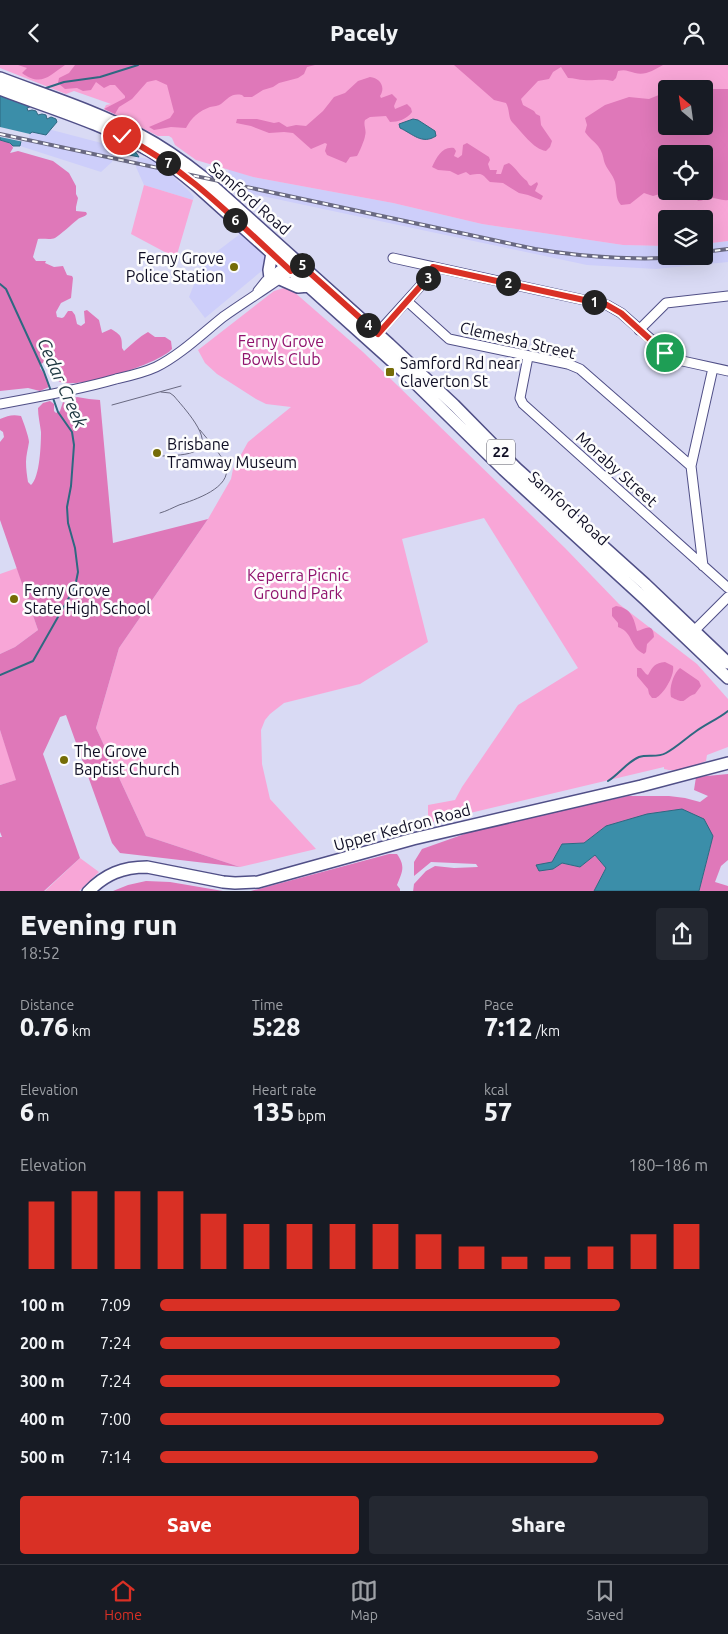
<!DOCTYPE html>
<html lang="en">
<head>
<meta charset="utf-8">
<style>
	body { margin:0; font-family:Ubuntu,sans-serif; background:#242831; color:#f1f3f6; height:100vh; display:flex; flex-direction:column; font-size:19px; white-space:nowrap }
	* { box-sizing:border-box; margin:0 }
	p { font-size:16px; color:#9ea1a6 }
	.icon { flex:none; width:28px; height:28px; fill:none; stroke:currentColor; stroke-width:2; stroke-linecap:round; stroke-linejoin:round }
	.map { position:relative; height:826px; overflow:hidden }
	.side { display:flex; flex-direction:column; background:#171b24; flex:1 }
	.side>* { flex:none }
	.needle { width:32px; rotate:331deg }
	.buttons { position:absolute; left:658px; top:15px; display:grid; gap:10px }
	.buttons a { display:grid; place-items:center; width:55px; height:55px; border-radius:5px; background:#171b24; box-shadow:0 5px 20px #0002; font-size:25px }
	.pin { position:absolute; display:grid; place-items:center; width:42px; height:42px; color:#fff; margin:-21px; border:2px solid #fff; border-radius:50%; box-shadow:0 1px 5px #0007 }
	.km { position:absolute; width:25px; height:25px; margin:-12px; border-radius:50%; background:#222; color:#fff; font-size:14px; line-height:25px; text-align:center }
	.round { display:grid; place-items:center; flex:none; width:52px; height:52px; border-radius:5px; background:#242831 }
	.overview { display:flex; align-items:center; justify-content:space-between; height:85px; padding:0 20px }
	h1 { font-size:28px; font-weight:800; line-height:38px }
	.stats { display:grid; grid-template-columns:repeat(3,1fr); gap:8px; height:85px; padding:5px 20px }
	.stats div { display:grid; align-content:center }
	.stats b { font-size:25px; font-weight:800 }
	.stats small { font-size:14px; font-weight:400 }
	.stats p { font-size:14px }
	.chart { height:140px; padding:10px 20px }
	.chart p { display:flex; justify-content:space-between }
	.chart svg { width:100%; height:90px; margin-top:5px; stroke:#d93025; stroke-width:6 }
	.action { display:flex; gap:10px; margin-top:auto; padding:10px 20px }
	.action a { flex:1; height:58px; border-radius:5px; background:#d93025; color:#fff; font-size:20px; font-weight:800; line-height:58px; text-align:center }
	.action a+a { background:#242831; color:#f1f3f6 }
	ul { padding:0 20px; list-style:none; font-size:16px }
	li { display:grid; grid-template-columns:80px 60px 1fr; align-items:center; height:38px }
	li i { height:12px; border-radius:6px; background:#d93025 }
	header { display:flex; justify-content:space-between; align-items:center; height:65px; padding:0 20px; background:#171b24; font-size:22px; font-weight:800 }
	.dock { display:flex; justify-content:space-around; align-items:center; height:70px; border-top:1px solid #363941; background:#171b24; font-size:14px; color:#9ea1a6 }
	.dock a { display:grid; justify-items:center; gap:2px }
	.dock .selected { color:#d93025 }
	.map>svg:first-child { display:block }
	.built { fill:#cdcefa }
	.green { fill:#f8a6d7; fill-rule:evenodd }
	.forest { fill:#df78b9 }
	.water { fill:#3b8ea9; stroke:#2e6881 }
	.pier { fill:#d9daf4 }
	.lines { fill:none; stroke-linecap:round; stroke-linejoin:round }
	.stream { stroke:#2e6881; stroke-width:2 }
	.minor-casing { stroke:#504f87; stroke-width:11 }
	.major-casing { stroke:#504f87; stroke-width:14 }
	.minor { stroke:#fff; stroke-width:9 }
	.major { stroke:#fff; stroke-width:11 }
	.tram { stroke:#696981; stroke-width:1 }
	.rail-casing { stroke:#696981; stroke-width:4 }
	.rail { stroke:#fdfdfd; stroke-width:2; stroke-dasharray:5.5; stroke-linecap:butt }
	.route-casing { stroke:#fff; stroke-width:10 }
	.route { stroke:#d93025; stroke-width:6 }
	.poi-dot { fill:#756c07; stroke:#fdfdfd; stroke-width:2 }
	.labels { text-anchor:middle; stroke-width:5; stroke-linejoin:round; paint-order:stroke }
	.shield { fill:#fdfdfd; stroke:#565665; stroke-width:1 }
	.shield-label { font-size:15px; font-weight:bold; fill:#0f0e24 }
	.street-label { font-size:16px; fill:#0f0e24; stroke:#fdfdfd }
	.poi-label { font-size:16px; fill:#0f0e24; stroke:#fdfdfd; text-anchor:start }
	.park-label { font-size:16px; fill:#90126d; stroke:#fdfdfd }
	.water-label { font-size:18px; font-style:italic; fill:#1d3740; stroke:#fdfdfd }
</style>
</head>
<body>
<header><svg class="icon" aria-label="back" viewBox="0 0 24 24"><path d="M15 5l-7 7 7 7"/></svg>Pacely<svg class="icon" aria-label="person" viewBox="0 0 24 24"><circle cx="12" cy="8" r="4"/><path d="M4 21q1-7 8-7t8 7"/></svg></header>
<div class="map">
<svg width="728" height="827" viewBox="0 0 728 827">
	<rect width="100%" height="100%" fill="#d9daf4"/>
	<path class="built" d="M24,63L48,64L113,81L114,87L112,97L101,107L20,81Z
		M138,92L155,95L189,126L194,132L193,135L144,120L136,102Z
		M196,101L221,107L229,112L225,125Z
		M229,104L253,112L393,138L482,159L623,180L666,181V191H704V179L728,176V197L656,204L587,200L253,129L245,137L242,136L231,124L229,123L232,110L228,109Z
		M240,169L265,192L267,197L264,204L205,253L189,232L203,197Z"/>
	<path class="green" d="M0,0H728V176L704,179V154H666V181L623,180L482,159L393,138L253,112L196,95L175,80L172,73L169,71H158L104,44L106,40L111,39L74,26L66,29L0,3ZM666,24H704V61H666ZM666,89H704V126H666Z
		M144,120L193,135L176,193L131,169Z
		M284,223L293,226L363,287L565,483L619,539L697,599L728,634V682L707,690L706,696C692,702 678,708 664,704V702L428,758V740L455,735L462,722L518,640L578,603L484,453L402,474L428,577L360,619L284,638L270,649L265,655L261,665L262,699L270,734L316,784L240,802L146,771L96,663L119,583L208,454L231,414L233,404L248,377L291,342L266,339L256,334L217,309L205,298L198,285L274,226Z
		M17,503L38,565L15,582L0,589V509Z
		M0,665L17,715L0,720Z
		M80,793L99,807L79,826L44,827Z"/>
	<path class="forest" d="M18,0H65C49,11 41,22 22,8L27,3Z
		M75,0H315L307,2L304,9L298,13L279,18L273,22L263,25L252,32H244L242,30C231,28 229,33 221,39C218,41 214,41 210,42C199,46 191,53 186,63L171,62L154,65L149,62L170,53L174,47L167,20L156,15L147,17L132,34L119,42L115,49L104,44L125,33V31L115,20H110L104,23L96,17L91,25L83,26L77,23L65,24L58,18L59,13L69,8Z
		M454,0H663C654,5 645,11 635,8C628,6 625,4 618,6L616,13L613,16C602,13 594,16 584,15C579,15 574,13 568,13L561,2L553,7L549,14L538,16L521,34L523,40L534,46L536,49L540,51L541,60L552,76L550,82L546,86C533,84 522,67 512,57C508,52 510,45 506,38L494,35Z
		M370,12C380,13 386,22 380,31L381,33L392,29L397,34L394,41L395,44L407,39L411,43L412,47C407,54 398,57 390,57L386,51L370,52L365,55C363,60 367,65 365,71C365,74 359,88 357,91L350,92L346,98L327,90L325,86L327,79L325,78L311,84L293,68L284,67L269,68L251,61L236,58L237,54H257L274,58L279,57L287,62L296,60L306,61L323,46L334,32L345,28L358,16Z
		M704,24H728V135C722,136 717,133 711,133C707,133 703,136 698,136L692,128L684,131L678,126H704V89H666V126H670L653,131L644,128L630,139L621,140C615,134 617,125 615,117C613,109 606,104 604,96C603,91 602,86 598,81C594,76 589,73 585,67L587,60L585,53L605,40L629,32L649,34L666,27V61H704Z
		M0,75C5,77 12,77 13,83L10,88L18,86L53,96L69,108L76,121V129L78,133L76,142V146L86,147L87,149C84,153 81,151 77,155C72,159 60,170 55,173C50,175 43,173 38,174L33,192L36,196H46L45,198L54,202L63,201L67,210L72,211L73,213L71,233L61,238L56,247L57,252L62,253L64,252L68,246H72L75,250L77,259L81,261L85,258L84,246L87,245L99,255L102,268L111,264C121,270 122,271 122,283L124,286C132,279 139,272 148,267L155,272H165L171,276L172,284C161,298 72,328 57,315C53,311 53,302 51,297L47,295L41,299L40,303L47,313L49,322L40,326L28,323L0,326Z
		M467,78L489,92L490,95L488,99L490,105H497L496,109H501L504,100L509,98C516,103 520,111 527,116L529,120L531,121L537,117L538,119L535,126L543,131L541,135L528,130L519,128L503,118L490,117C481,109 484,108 470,110L466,107L458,110L450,106L438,105L432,102C437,92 442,81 454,83L456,86L454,91L458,93L462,90L463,80Z
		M77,332L89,334L100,335L113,478L208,454L119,583L96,663L146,771L240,802L120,788L112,778L66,650L60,652L43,689L80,793L44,826H0V772H2L0,767V720L16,715L0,665V589L15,582L38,565L0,455V377L4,372L3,367L0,365V354C8,351 12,349 21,351C23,356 29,372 29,377C28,384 26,390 26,397C26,404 27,411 28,417L31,420C40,412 41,379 41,367C40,359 38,351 38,343L43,338L50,336L54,339V346L56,348L60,346L63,337L69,340L72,334Z
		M616,541C631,543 634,553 637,566C644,565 653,556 654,572L647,579L646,587L644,589C629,582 634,568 618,562V558L612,551V543Z
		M665,597L673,601C675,610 664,629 656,633H652L649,629L648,624L637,611V603H641L646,609L648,610C653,601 655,598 665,597Z
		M680,603L699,616L701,621L695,629C682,633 688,641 671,632C669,623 673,609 680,603Z
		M728,709V795L721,801L715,817L728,821V826H699L713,771L606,761L584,778L562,779L552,797L553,804L562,798L580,802L595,790L606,803L594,826L413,827L414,819L426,806L435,801L454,803L478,802L476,799L431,797L414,811V797L422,784L473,766L530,752L628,731H669L685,733L700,737L708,731L694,725L696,712Z
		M389,789H397C406,802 402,807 397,820L400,824V826L247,827Z
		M146,816L170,817L223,826H113L128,820Z"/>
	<path class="water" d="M3,30L32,41L27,43L28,46L32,45L36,46L38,50L42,49L46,50L47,54L51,52L56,54L57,57L46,70L32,67L21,76L20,81H13L10,78L0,75V31Z
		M413,54L418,55L435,66L436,71C422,80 413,69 400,63L399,59Z
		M121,78L135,86L139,92L114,87L113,81Z
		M682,744L704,754L713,771L699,826H594L606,803L595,790L580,802L562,798L553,804L539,806L536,800L552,797L562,779L584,778L606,761L647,749Z"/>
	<path class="pier" d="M0,62L30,69L29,73L24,77L0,72Z"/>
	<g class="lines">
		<path class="stream" d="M43,24L64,17L100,12L138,0
			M0,219L6,224L44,307L51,326
			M0,610L33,596L75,522L78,507L75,483L68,458L67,442L71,421L74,380L72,367L58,347L53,333
			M608,716C619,709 627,697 639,692C648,689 657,693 666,688C677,682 685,674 695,667C706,659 718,654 728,646"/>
		<defs>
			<path id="minor" d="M393,193L607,240L621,248L670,291L678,295L728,306
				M258,226L266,216L289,198
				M407,236L449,274L568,299L580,304L691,401
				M639,265L666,238L728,231
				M374,272L424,217L433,202
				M528,292L520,333L523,339L728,523
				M0,339C39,332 78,325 116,314C129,311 143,308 156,302C179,291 203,268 223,252C247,235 272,220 296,202
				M703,501L691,401L713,303
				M690,570L728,532"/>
			<path id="major" d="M0,13C47,31 96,46 140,70C163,82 184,97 204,113L389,279L454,340L516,403L645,519L728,598
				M0,24C49,43 102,58 148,85C166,95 181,108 197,121L404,307L504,405L645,534L728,613
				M270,213L269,205L272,188
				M280,214L298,222L309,221
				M88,827C105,809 123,802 147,802L223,817L235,818L258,817L413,774L641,721L728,698"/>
		</defs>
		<use href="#minor" class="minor-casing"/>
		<use href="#major" class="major-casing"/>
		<use href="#minor" class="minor"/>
		<use href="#major" class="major"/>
		<path class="tram" d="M161,327L170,328L174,331C182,341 215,375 197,385C188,391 173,390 163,391
			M112,340L181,321
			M160,448C167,446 172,443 179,440C194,435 232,423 226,401C222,390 208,375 200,365"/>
		<defs>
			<path id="rail" d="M0,69L535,184C589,193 643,196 698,191
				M704,187L728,184"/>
		</defs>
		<use href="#rail" class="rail-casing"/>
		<use href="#rail" class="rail"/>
	</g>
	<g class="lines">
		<defs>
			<path id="route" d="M122,71C187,103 238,158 291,206L300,199L378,269L424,217L433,202L607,240L621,248L665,288"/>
		</defs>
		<use href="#route" class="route-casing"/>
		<use href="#route" class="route"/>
	</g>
	<g class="poi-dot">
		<circle cx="234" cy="202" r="5"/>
		<rect x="385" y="302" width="10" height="10" rx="2.5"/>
		<circle cx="157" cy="388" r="5"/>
		<circle cx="14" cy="534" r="5"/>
		<circle cx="64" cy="695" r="5"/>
	</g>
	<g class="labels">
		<rect class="shield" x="487" y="374.5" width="28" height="25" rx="4"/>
		<g class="shield-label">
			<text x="501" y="392">22</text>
		</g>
		<g class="street-label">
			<text transform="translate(250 133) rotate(41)" y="6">Samford Road</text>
			<text transform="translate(518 275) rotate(13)" y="6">Clemesha Street</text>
			<text transform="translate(617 404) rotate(42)" y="6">Moraby Street</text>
			<text transform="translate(569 443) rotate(42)" y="6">Samford Road</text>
			<text transform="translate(402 762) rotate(-15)" y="6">Upper Kedron Road</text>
		</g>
		<g class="poi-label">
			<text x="224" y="199" text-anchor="end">Ferny Grove<tspan x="224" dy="18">Police Station</tspan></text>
			<text x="400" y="304">Samford Rd near<tspan x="400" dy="18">Claverton St</tspan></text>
			<text x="167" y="385">Brisbane<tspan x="167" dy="18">Tramway Museum</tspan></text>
			<text x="24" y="531">Ferny Grove<tspan x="24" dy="18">State High School</tspan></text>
			<text x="74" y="692">The Grove<tspan x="74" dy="18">Baptist Church</tspan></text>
		</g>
		<g class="park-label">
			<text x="281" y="282">Ferny Grove<tspan x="281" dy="18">Bowls Club</tspan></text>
			<text x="298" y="516">Keperra Picnic<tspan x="298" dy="18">Ground Park</tspan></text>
		</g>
		<g class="water-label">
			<text transform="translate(62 318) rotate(66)" y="6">Cedar Creek</text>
		</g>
	</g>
</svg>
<div class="buttons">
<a><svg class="needle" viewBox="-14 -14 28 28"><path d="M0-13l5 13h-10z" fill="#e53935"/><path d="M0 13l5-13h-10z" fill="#9ea1a6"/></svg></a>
<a><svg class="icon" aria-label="locate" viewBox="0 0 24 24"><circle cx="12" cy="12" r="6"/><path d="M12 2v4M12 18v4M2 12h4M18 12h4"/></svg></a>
<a><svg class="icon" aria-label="layers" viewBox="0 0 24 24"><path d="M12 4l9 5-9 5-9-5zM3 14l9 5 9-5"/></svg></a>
</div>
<div class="pin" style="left:665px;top:288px;background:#1e9e55"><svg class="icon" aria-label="arrive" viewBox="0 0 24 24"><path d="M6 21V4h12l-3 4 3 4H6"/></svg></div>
<div class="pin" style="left:122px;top:71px;background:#d93025"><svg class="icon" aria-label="check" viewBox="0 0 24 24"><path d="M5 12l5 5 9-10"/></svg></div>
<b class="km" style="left:594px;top:237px">1</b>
<b class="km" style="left:508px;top:218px">2</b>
<b class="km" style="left:428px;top:213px">3</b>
<b class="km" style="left:368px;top:260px">4</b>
<b class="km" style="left:302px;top:200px">5</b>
<b class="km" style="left:235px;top:155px">6</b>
<b class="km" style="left:168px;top:98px">7</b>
</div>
<section class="side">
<div class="overview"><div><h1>Evening run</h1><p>18:52</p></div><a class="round"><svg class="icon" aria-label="share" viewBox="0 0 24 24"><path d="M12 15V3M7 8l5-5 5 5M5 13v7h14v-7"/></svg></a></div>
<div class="stats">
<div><p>Distance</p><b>0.76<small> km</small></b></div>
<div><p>Time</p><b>5:28</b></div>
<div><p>Pace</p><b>7:12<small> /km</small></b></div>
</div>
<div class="stats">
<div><p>Elevation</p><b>6<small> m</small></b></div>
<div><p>Heart rate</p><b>135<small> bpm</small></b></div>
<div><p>kcal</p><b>57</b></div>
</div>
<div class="chart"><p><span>Elevation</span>180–186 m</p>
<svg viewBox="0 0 160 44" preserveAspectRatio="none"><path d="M5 44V11M15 44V6M25 44V6M35 44V6M45 44V17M55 44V22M65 44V22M75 44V22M85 44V22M95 44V27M105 44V33M115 44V38M125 44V38M135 44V33M145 44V27M155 44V22"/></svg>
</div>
<ul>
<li><b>100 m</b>7:09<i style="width:84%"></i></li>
<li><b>200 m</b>7:24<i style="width:73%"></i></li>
<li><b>300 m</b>7:24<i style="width:73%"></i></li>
<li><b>400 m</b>7:00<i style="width:92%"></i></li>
<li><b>500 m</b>7:14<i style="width:80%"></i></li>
</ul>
<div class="action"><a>Save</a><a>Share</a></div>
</section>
<nav class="dock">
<a class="selected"><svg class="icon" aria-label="home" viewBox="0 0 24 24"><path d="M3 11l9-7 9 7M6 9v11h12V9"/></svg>Home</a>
<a><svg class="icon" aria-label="map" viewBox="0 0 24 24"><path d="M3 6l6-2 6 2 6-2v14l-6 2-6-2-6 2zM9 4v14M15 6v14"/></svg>Map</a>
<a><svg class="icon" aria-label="saved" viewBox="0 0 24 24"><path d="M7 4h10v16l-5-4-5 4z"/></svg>Saved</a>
</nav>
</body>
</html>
